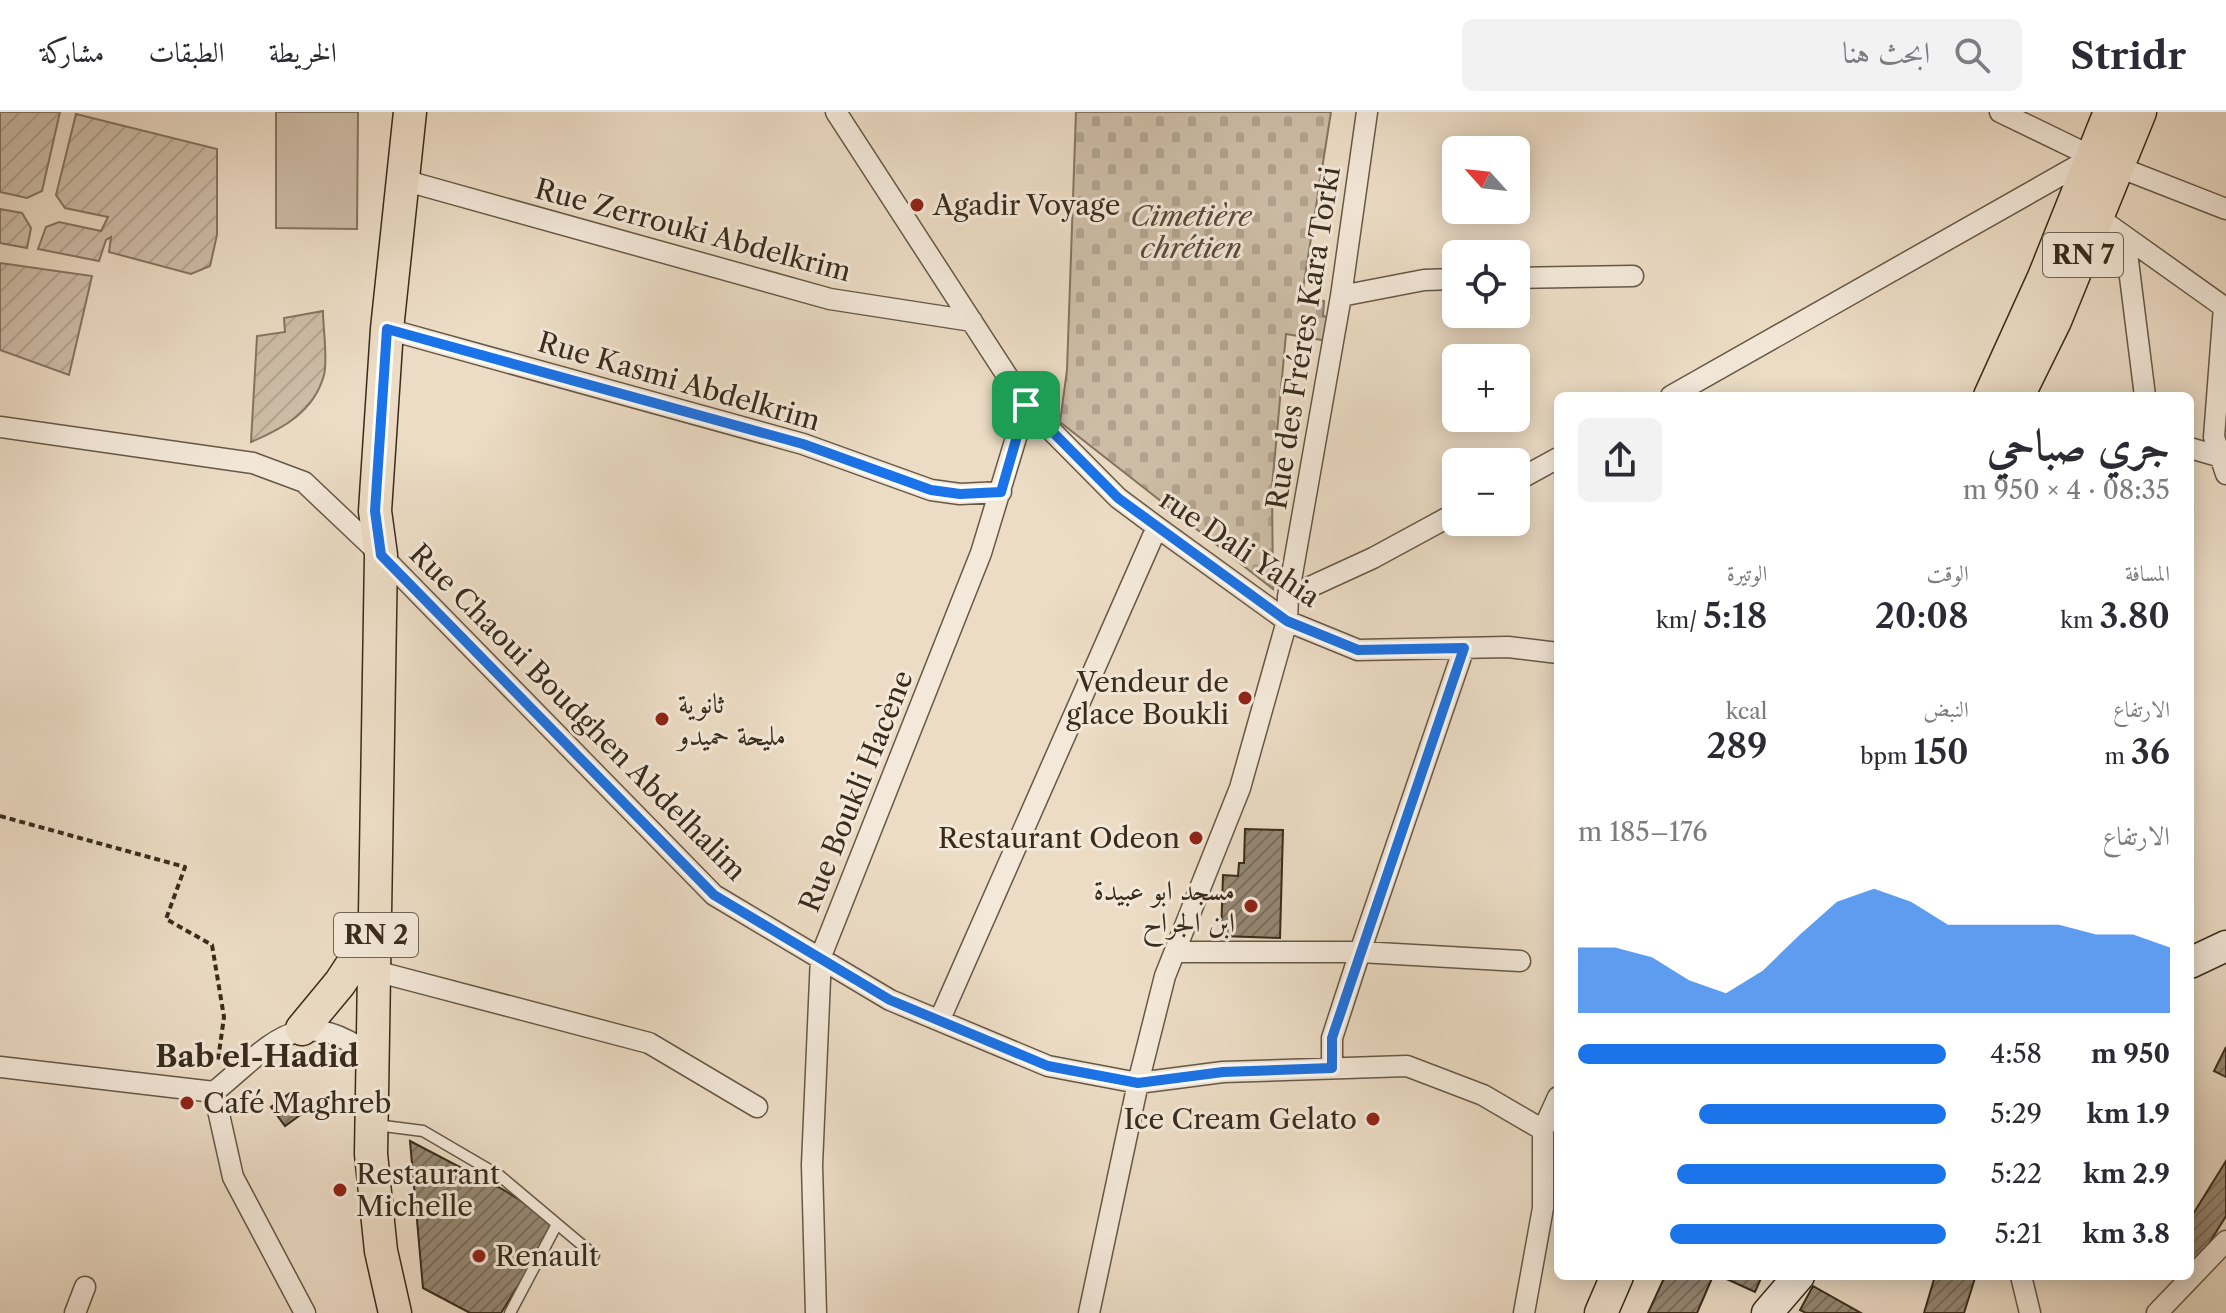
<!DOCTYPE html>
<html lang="ar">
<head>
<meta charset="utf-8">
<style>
	body { margin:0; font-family:"Libre Caslon Text",Amiri,serif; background:#f2f2f3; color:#2b2b33; direction:rtl; height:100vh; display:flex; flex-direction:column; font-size:30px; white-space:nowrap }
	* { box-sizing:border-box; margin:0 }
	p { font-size:26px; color:#7c7c81 }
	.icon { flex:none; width:44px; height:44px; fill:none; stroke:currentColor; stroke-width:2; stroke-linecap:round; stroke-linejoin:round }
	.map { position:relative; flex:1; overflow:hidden; direction:ltr }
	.side { position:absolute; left:1554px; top:280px; width:640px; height:888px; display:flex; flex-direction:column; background:#fff; border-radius:12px; box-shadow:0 4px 20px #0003; direction:rtl }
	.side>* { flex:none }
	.needle { width:52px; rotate:297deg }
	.controls { position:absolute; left:1442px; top:24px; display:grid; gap:16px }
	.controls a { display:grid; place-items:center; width:88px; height:88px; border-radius:12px; background:#fff; box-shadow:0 4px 20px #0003; font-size:40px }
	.pin { position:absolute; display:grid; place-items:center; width:68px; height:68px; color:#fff; margin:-34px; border-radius:16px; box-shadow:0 4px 12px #0006 }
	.round { display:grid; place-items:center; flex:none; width:84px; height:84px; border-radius:12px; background:#f2f2f3 }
	.head { display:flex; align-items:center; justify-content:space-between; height:136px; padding:0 24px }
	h1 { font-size:44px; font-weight:600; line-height:60px }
	.figures { display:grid; grid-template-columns:repeat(3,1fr); gap:12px; height:136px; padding:8px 24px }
	.figures div { display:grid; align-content:center }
	.figures b { font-size:34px; font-weight:600 }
	.figures small { font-size:22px; font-weight:400 }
	.figures p { font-size:22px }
	.chart { height:224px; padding:16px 24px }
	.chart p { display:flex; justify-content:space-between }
	.chart svg { width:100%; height:144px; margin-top:8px; fill:#1a73e8; opacity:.7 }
	ul { padding:0 24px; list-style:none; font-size:26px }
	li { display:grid; grid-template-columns:128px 96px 1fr; align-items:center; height:60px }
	li i { height:20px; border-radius:10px; background:#1a73e8 }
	header { display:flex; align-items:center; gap:48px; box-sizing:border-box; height:112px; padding:0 40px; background:#fff; border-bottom:2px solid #e1e1e2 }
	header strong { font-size:38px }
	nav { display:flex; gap:44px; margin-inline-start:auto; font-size:28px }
	.search { width:560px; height:72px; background:#f2f2f3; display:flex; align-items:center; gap:20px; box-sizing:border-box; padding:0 28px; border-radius:12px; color:#7c7c81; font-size:30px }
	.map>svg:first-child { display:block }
	.grass { fill:#cebea8; stroke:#847562; stroke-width:2 }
	.cemetery { fill:url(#cemetery-stones); stroke:#847562; stroke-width:2 }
	.garden { fill:url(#garden-furrows); stroke:#847562; stroke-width:2 }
	.building { fill:url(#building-hatch); stroke:#392c1c; stroke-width:2 }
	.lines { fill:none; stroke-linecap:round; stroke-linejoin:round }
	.service-casing { stroke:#665846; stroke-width:13 }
	.minor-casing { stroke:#665846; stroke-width:23 }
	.secondary-casing { stroke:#392c1c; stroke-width:33 }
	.primary-casing { stroke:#392c1c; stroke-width:35 }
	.path { stroke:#392c1c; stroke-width:4; stroke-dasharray:6 4; stroke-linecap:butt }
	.service { stroke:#f3e8d9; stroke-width:10 }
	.minor { stroke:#f3e8d9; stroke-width:20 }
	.secondary { stroke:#f3e8d9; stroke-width:30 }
	.primary { stroke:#ecdcc5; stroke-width:32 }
	.route-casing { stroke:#fff; stroke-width:16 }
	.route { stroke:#1a73e8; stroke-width:10 }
	.poi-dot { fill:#8f2418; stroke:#f3e8d9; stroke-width:3 }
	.labels { text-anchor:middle; stroke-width:6; stroke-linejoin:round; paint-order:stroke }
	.shield { fill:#f3e8d9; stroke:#716455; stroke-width:2 }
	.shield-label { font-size:26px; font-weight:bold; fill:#392c1c }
	.poi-label { font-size:28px; fill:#392c1c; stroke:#f3e8d9; text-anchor:start }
	.park-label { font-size:28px; font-style:italic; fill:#574938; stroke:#f3e8d9 }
	.street-label { font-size:28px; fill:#392c1c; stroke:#f3e8d9 }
	.neighbourhood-label { font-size:30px; font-weight:bold; fill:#392c1c; stroke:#f3e8d9 }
</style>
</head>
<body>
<header>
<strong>Stridr</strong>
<div class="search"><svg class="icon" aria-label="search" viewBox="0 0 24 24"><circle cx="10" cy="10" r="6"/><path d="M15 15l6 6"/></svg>ابحث هنا</div>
<nav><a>الخريطة</a><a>الطبقات</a><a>مشاركة</a></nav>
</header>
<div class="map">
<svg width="2226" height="1201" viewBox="0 0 2226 1201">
	<defs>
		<pattern id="cemetery-stones" width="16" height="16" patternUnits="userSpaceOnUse" patternTransform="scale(2)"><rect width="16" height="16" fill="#cebea8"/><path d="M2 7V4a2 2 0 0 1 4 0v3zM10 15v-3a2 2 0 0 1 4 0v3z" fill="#b2a390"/></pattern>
		<pattern id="garden-furrows" width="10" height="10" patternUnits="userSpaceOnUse" patternTransform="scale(2)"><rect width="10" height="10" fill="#cebea8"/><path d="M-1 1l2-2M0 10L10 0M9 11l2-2" fill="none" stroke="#b2a390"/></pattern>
		<pattern id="building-hatch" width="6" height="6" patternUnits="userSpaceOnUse" patternTransform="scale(2)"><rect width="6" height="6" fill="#968874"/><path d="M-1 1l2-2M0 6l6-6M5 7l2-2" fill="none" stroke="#7b6f5e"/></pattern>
	</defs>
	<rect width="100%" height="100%" fill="#ecdcc5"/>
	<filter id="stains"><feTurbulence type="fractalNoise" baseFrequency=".0025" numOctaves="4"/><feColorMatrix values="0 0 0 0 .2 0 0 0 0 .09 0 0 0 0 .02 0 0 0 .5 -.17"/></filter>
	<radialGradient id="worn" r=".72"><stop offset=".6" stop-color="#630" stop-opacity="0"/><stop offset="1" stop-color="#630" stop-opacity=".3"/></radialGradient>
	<path class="grass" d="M276,0H358L357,117L276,116Z"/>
	<path class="cemetery" d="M1076,0H1331L1302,183L1324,189L1323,204L1332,206L1328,229L1286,222L1272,375L1273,477L1060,310L1067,258Z"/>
	<path class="garden" d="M0,0H60L42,79L27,86L0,80Z
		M76,2L217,37V123L210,154L191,162L109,140L111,125L106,128L99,149L38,137L46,115L59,110L101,119L108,105L65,96L56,83Z
		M0,97L22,101L31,116L27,136L0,131Z
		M0,151L92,164L69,263L0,238Z
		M323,199C323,218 328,245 324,263C314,300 282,317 251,330L257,224L285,220L284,206Z"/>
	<path class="building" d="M1245,717L1283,718L1280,826L1221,824L1223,763L1238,764L1239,751H1244Z
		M2226,935V965L2214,959Z
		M293,979L307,998L285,1014L271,995Z
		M410,1029L504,1078L557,1112L501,1201H470L423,1176Z
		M2226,1049V1104L2190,1162V1107Z
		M1665,1164H1713L1697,1201H1648Z
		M1720,1164H1762L1755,1180Z
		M1935,1164L1975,1166L1964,1201H1924Z
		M1813,1174L1861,1201H1806L1800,1198Z"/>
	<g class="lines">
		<defs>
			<path id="service" d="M376,1013L423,1019L500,1064L594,1143
				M510,1201L557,1112"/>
			<path id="minor" d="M836,0L1026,293L1118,386L1157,415L1287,509L1358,538L1508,535L1558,541
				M2000,0L2093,45
				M403,68L830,187L972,209
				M2099,106L2224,195L2214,325L2226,362
				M2125,125L2145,284
				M1516,166L1633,164
				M1341,184L1424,168L1456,167
				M387,217L803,332L931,378L960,382L1001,380
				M1671,284L2093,45L2226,97
				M0,315L253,351L304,370L381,443L714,783L890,888L1048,954L1138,971L1223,960L1407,954L1483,983L1543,1018
				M2190,336L2221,345
				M1516,369L1558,346
				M1288,485L1373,446L1456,401
				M1177,840H1360L1464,536
				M375,859L649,931L757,995
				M940,907L1157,415
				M0,955L214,980C273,932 297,890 371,943
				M1332,956V926L1360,840L1520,849
				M214,980L233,1065L305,1201
				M2021,1164L2030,1201
				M75,1201L85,1175
				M816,1201L812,1053L821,844L981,441L1026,293
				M1089,1201L1138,971L1165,864L1240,676L1287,509L1288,485L1341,184L1367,0
				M1524,1201L1543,1096V1018L1558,985
				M2157,1201L2226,1129"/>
			<path id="secondary" d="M2190,851L2226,834
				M1767,1201L1799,1164"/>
			<path id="primary" d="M1990,284L2044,165L2110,0
				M2018,284L2055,209L2140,0
				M302,917L340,871L376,816
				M395,1201L381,1139L371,1042L381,443L375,399L387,217L410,0
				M1601,1201L1617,1164"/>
		</defs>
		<use href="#service" class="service-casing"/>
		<use href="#minor" class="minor-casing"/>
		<use href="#secondary" class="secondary-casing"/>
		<use href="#primary" class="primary-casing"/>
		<path class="path" d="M0,704L185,755L166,807L212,833L224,905L218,948"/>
		<use href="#service" class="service"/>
		<use href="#minor" class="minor"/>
		<use href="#secondary" class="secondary"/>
		<use href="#primary" class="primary"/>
	</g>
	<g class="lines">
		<defs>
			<path id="route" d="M387,217L803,332L931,378L960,382L1001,380L1026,293L1118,386L1287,509L1358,538L1464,536L1332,926V956L1223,960L1138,971L1048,954L890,888L714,783L381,443L375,399Z"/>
		</defs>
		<use href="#route" class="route-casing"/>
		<use href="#route" class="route"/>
	</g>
	<g class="poi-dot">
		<circle cx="917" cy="93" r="8"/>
		<circle cx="1245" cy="586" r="8"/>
		<circle cx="662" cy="607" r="8"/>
		<circle cx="1196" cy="726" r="8"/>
		<circle cx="1251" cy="794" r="8"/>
		<circle cx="187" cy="991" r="8"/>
		<circle cx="1373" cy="1007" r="8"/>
		<circle cx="340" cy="1078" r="8"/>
		<circle cx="479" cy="1144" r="8"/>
	</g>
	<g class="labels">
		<g class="shield">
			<rect x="2043" y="121" width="80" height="44" rx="6"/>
			<rect x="334" y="801" width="84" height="44" rx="6"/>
		</g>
		<g class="shield-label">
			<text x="2083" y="152">RN 7</text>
			<text x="376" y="832">RN 2</text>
		</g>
		<g class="poi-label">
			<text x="933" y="103">Agadir Voyage</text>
			<text x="1229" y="580" text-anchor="end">Vendeur de<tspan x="1229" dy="32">glace Boukli</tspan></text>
			<text x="678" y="601">ثانوية<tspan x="678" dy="32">مليحة حميدو</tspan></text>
			<text x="1180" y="736" text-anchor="end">Restaurant Odeon</text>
			<text x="1235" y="788" text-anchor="end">مسجد ابو عبيدة<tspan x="1235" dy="32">ابن الجراح</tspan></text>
			<text x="203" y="1001">Café Maghreb</text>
			<text x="1357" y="1017" text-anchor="end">Ice Cream Gelato</text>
			<text x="356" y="1072">Restaurant<tspan x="356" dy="32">Michelle</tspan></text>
			<text x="495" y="1154">Renault</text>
		</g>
		<g class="park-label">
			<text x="1191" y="114">Cimetière<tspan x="1191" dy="32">chrétien</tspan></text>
		</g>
		<g class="street-label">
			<text transform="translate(693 118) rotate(15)" y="10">Rue Zerrouki Abdelkrim</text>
			<text transform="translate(1303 226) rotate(-81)" y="10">Rue des Fréres Kara Torki</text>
			<text transform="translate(679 269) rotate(16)" y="10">Rue Kasmi Abdelkrim</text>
			<text transform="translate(1240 436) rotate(34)" y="10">rue Dali Yahia</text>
			<text transform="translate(578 600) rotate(45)" y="10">Rue Chaoui Boudghen Abdelhalim</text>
			<text transform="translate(856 679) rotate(-68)" y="10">Rue Boukli Hacène</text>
		</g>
		<g class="neighbourhood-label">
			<text x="257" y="955">Bab el-Hadid</text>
		</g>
	</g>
	<rect width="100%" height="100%" filter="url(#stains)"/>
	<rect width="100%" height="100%" fill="url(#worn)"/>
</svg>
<div class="controls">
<a><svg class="needle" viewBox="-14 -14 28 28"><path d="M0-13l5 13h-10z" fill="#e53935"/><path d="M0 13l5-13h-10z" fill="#7c7c81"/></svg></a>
<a><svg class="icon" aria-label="locate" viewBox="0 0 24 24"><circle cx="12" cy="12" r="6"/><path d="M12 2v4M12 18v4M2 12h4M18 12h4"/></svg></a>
<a>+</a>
<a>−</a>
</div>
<div class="pin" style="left:1026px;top:293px;background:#1e9e55"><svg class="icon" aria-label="arrive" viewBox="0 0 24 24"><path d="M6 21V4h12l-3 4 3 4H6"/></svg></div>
<section class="side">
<div class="head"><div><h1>جري صباحي</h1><p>08:35 · 4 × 950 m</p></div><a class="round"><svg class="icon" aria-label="share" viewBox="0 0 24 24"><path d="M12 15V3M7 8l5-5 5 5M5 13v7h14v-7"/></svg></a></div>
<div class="figures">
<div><p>المسافة</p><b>3.80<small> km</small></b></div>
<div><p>الوقت</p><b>20:08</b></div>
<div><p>الوتيرة</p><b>5:18<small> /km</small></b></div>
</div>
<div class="figures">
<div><p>الارتفاع</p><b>36<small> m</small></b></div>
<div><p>النبض</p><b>150<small> bpm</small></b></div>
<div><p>kcal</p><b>289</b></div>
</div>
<div class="chart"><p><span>الارتفاع</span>176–185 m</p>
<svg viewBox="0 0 160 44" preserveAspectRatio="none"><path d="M0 44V24L10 24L20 27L30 34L40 38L50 31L60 20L70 10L80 6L90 10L100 17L110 17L120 17L130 17L140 20L150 20L160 24V44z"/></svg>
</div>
<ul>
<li><b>950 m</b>4:58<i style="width:100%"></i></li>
<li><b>1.9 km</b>5:29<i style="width:67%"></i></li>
<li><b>2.9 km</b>5:22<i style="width:73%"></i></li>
<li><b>3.8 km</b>5:21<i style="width:75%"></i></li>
</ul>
</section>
</div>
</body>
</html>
